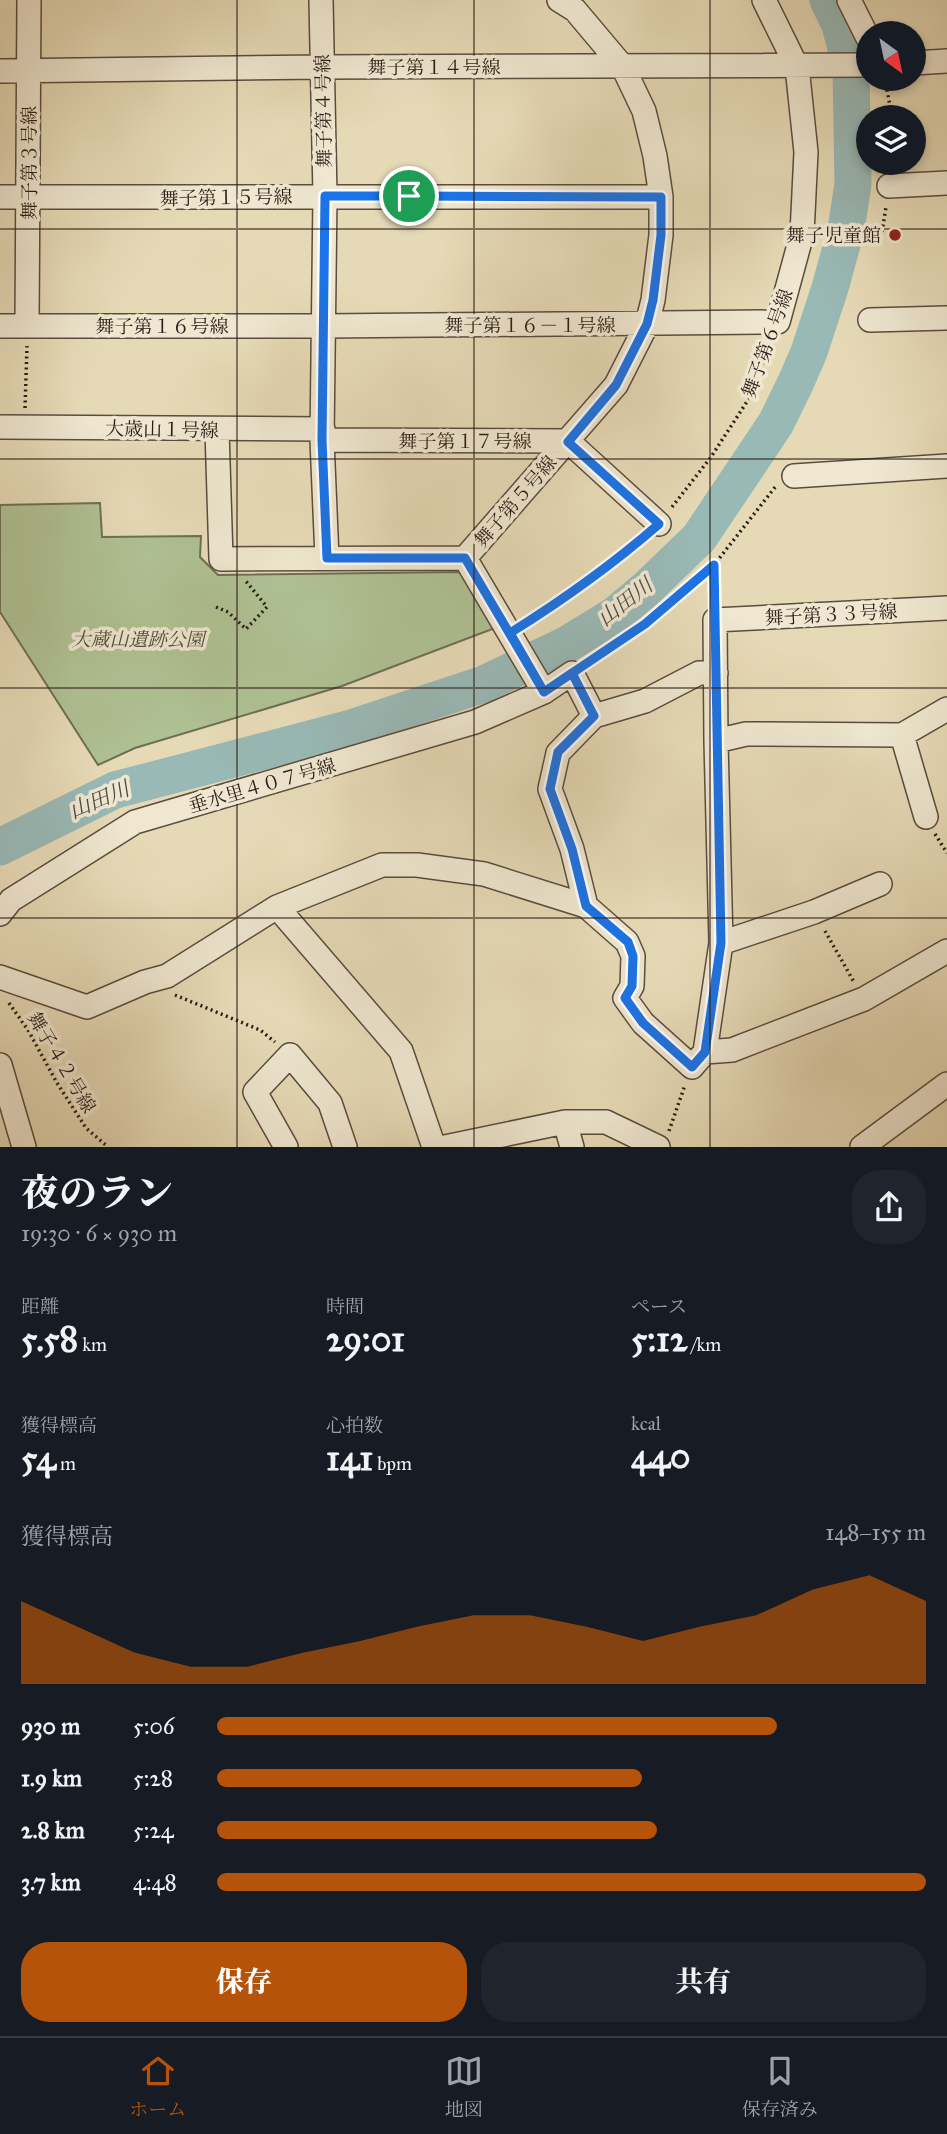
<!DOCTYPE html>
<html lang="ja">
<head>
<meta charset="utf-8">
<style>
	body { margin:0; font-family:"IM FELL Great Primer","Noto Serif JP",serif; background:#20242c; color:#f1f3f6; height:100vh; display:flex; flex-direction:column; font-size:26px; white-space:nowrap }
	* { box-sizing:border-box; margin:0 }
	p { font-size:23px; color:#9ea1a6 }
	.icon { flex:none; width:38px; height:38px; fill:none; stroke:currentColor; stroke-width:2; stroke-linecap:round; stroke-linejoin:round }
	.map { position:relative; height:1147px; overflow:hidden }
	.side { display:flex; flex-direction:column; background:#171b24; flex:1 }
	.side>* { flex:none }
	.needle { width:46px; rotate:147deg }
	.buttons { position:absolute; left:856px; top:21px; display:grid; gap:14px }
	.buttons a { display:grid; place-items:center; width:70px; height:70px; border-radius:50%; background:#171b24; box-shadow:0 4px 10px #0003; font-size:35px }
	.pin { position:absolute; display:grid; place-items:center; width:60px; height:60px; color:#fff; margin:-30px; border:4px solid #fff; border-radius:50%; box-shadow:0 2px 7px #0007 }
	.round { display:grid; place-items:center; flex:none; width:74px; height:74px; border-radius:28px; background:#20242c }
	.summary { display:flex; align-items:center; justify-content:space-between; height:119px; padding:0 21px }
	h1 { font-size:38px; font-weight:800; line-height:52px }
	.figures { display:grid; grid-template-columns:repeat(3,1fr); gap:10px; height:119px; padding:7px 21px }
	.figures div { display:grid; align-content:center }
	.figures b { font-size:35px; font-weight:800 }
	.figures small { font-size:19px; font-weight:400 }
	.figures p { font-size:19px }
	.chart { height:196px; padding:14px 21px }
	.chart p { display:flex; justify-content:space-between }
	.chart svg { width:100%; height:126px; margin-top:7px; fill:#b45309; opacity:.7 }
	.primary-button { display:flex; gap:14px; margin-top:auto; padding:14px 21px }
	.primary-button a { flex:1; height:80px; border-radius:28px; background:#b45309; color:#fff; font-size:28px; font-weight:800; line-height:80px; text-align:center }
	.primary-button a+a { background:#20242c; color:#f1f3f6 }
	ul { padding:0 21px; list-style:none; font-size:23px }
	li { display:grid; grid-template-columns:112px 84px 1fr; align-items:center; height:52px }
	li i { height:18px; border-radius:9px; background:#b45309 }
	.tab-bar { display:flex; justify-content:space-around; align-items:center; height:98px; border-top:2px solid #363941; background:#171b24; font-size:19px; color:#9ea1a6 }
	.tab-bar a { display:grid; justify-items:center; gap:4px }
	.tab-bar .current { color:#b45309 }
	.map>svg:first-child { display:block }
	.green { fill:#afc193; stroke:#6d6f55; stroke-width:2 }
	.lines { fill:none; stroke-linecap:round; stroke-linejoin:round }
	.river { stroke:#99b9b6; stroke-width:37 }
	.minor-casing { stroke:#5a4c3f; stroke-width:26 }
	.path { stroke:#2b1d17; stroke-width:3.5; stroke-dasharray:2 3.5; stroke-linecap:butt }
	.minor { stroke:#efe7d0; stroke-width:23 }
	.route-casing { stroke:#fff; stroke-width:14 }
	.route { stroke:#1a73e8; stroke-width:9 }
	.grid { fill:none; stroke:#2b1d17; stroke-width:2; stroke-opacity:0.55 }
	.poi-dot { fill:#8f2418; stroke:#efe7d0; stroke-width:2.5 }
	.labels { text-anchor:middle; stroke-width:7; stroke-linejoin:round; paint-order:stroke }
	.street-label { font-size:19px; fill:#2b1d17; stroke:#efe7d0 }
	.poi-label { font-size:19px; fill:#2b1d17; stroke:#efe7d0; text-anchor:end }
	.park-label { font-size:19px; font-style:italic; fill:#534e3c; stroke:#efe7d0 }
	.water-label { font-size:21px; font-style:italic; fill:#4c4c47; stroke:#efe7d0 }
</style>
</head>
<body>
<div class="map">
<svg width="947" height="1147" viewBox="0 0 947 1147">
	<rect width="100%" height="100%" fill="#e6dab6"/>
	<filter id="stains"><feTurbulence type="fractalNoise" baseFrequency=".00286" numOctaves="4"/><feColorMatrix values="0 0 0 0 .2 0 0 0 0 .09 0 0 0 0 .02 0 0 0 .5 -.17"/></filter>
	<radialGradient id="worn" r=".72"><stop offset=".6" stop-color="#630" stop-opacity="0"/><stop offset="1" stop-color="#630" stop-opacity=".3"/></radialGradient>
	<path class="green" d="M100,503L102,537L201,536L200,557L218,575L461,572L495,628L342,686L135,748L98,765L0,612V505Z"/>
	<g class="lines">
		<path class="river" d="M0,847L115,790L348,729L484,684L566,645L615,615L645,590L699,538L776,423L796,382L809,352L830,288L846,230L853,184L851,68L840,25L828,0"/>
		<defs>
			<path id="minor" d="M321,0L325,196L322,440L327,558
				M849,0L868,38
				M914,63L947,61
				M0,71L322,67L868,65
				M889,186L947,183
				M0,197H661
				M870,320L947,318
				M0,326H324L778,322L802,234L806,152L797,67L764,0
				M27,326L29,0
				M0,427L323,429
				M217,430L221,559L465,558L544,692
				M322,440L568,441L659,524
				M794,476L947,466
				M465,558L616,385L647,324L653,300L661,235V197L655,156L644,111L623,67L575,10L559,0
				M902,735L926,817
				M716,741L715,620L947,608
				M586,906L572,849L550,789L558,753L594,716L645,701L699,673H716
				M277,907L401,1051L434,1147
				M0,914L11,900L135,822L475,722L544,692L572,673L594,716
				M721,943L814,912L880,884
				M0,977L87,1007L145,982L167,976L277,907L382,865H417L484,874L586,906L627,942L633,956L632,986L625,998L643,1023L692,1067L705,1052L721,943L716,741L746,734L902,735L947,709
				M705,1052L732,1050L864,999L947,951
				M0,1065L24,1147
				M565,1122L572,1147
				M286,1147L255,1092L290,1055L330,1103L345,1147
				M445,1147L565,1122H606L658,1147
				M862,1147L947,1084"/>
		</defs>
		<use href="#minor" class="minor-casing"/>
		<path class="path" d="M885,79L892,117
			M882,232L886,207
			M25,408L27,346
			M672,507L711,457L750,397L770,344
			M715,600L714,565L776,486
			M216,607L228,612L246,629L267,607L245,580
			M527,622C568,597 607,570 643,538
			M588,662L645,624L714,565
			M935,834L947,853
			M825,931L854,982
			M175,995L260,1030L275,1042
			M9,1003L28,1030L57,1083L86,1128L108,1147
			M669,1131L685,1085"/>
		<use href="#minor" class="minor"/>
	</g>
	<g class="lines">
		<defs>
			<path id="route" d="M409,196H325L322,440L327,558H465L544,692L572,673L594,716L558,752L550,789L572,849L586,906L628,942L633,956L632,986L625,998L643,1023L692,1067L705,1052L721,943L714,565L645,624L544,692L510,633C563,600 612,565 659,524L568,442L616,385L647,324L653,300L661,235V197L409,196"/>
		</defs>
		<use href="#route" class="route-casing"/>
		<use href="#route" class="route"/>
	</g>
	<path class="grid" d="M237,0V1147M474,0V1147M710,0V1147M0,229H947M0,459H947M0,688H947M0,918H947"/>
	<circle class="poi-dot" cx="895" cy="235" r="7"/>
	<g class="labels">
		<g class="street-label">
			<text x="434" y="74">舞子第１４号線</text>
			<text transform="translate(323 111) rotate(-91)" y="7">舞子第４号線</text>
			<text transform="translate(29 163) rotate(-90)" y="7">舞子第３号線</text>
			<text transform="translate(226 197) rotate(-1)" y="7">舞子第１５号線</text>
			<text x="530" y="332">舞子第１６－１号線</text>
			<text x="162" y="333">舞子第１６号線</text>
			<text transform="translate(767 343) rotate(-70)" y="7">舞子第６号線</text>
			<text transform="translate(162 429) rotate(1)" y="7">大歳山１号線</text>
			<text x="465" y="448">舞子第１７号線</text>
			<text transform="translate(515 501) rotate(-49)" y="7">舞子第５号線</text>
			<text transform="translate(831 614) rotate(-3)" y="7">舞子第３３号線</text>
			<text transform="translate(262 785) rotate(-16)" y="7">垂水里４０７号線</text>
			<text transform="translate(62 1062) rotate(59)" y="7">舞子４２号線</text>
		</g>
		<g class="poi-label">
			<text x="881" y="242">舞子児童館</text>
		</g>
		<g class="park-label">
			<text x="138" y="646">大蔵山遺跡公園</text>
		</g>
		<g class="water-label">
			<text transform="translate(625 602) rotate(-38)" y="7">山田川</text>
			<text transform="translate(99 800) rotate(-23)" y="7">山田川</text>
		</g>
	</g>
	<rect width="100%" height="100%" filter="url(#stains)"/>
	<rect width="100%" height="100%" fill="url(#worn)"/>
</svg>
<div class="buttons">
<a><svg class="needle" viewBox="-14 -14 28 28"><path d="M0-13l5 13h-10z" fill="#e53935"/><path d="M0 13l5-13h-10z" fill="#9ea1a6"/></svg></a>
<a><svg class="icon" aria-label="layers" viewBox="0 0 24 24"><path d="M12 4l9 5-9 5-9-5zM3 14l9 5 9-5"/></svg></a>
</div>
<div class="pin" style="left:409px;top:196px;background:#1e9e55"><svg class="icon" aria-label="arrive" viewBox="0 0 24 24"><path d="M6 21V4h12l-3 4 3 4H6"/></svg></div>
</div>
<section class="side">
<div class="summary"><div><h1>夜のラン</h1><p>19:30 · 6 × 930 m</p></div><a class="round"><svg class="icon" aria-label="share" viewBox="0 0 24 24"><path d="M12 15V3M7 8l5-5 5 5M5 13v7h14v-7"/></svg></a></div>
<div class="figures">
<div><p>距離</p><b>5.58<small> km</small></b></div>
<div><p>時間</p><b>29:01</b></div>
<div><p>ペース</p><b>5:12<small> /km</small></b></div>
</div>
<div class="figures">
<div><p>獲得標高</p><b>54<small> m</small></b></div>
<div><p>心拍数</p><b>141<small> bpm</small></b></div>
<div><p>kcal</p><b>440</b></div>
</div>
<div class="chart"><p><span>獲得標高</span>148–155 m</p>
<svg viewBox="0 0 160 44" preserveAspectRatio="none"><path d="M0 44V15L10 24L20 33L30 38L40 38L50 33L60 29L70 24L80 20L90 20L100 24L110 29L120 24L130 20L140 11L150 6L160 15V44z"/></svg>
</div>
<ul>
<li><b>930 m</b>5:06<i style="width:79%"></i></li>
<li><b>1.9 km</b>5:28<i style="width:60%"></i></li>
<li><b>2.8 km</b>5:24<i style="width:62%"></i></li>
<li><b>3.7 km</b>4:48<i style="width:100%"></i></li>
</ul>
<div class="primary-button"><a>保存</a><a>共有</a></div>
</section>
<nav class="tab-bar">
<a class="current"><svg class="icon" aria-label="home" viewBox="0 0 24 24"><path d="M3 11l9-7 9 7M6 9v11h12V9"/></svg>ホーム</a>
<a><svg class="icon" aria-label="map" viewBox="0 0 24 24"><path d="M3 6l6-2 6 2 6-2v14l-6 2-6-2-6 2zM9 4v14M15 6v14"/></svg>地図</a>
<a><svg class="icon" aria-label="saved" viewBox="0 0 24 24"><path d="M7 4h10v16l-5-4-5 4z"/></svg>保存済み</a>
</nav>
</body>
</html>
